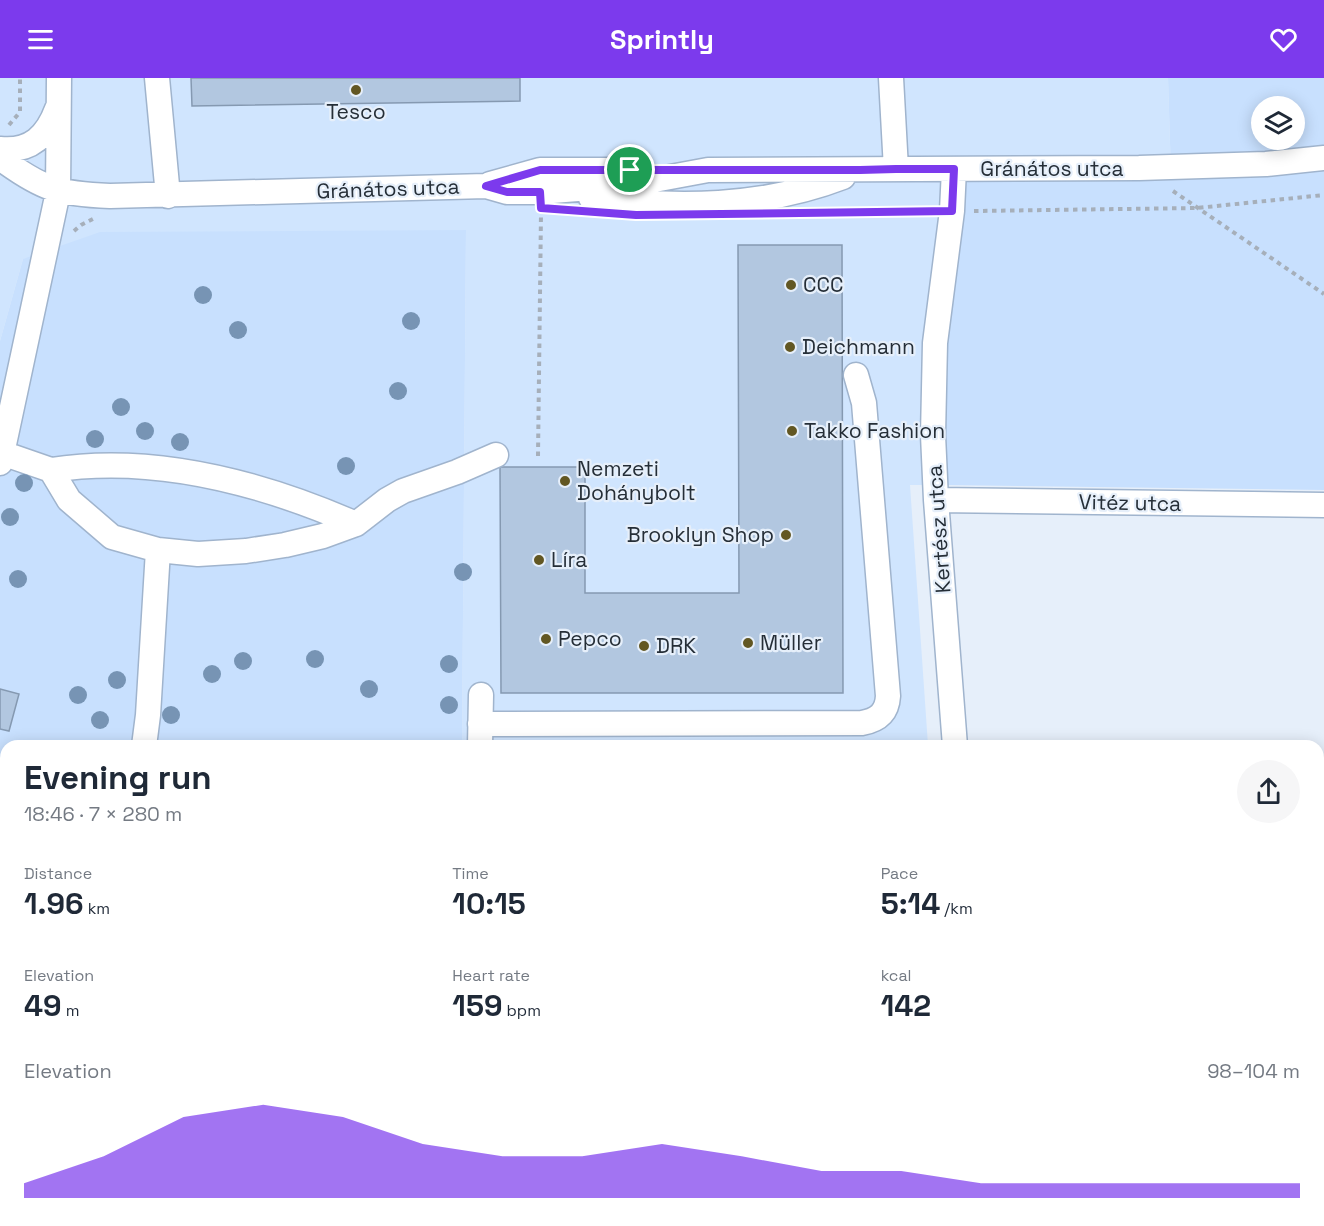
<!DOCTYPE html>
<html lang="en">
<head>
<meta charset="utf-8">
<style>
	body { margin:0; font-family:"Space Grotesk",sans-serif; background:#f6f6f7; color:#1f2937; height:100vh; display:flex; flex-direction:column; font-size:22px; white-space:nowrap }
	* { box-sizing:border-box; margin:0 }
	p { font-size:20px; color:#747a83 }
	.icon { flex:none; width:33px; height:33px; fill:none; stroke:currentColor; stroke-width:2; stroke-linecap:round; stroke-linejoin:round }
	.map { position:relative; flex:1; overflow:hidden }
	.sheet { position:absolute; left:0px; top:662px; width:1324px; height:488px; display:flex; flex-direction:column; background:#fff; border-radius:18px 18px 0 0; box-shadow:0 3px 15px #0003 }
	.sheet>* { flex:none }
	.fabs { position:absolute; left:1251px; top:18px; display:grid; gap:12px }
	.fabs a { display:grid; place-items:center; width:54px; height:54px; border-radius:50%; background:#fff; box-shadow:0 3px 15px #0003; font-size:30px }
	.pin { position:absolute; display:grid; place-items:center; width:51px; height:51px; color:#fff; margin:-26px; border:3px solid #fff; border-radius:50%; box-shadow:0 2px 6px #0007 }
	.round { display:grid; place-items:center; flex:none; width:63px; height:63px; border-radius:32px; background:#f6f6f7 }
	.head { display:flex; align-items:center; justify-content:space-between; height:102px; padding:0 24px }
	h1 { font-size:33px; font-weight:700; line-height:45px }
	.figures { display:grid; grid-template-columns:repeat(3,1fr); gap:9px; height:102px; padding:6px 24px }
	.figures div { display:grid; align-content:center }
	.figures b { font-size:30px; font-weight:700 }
	.figures small { font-size:16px; font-weight:400 }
	.figures p { font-size:16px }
	.chart { height:168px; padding:12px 24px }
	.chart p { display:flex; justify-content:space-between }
	.chart svg { width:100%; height:108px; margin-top:6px; fill:#7c3aed; opacity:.7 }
	header { display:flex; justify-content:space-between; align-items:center; height:78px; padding:0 24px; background:#7c3aed; color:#fff; font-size:27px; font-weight:700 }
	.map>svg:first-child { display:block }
	.built { fill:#d0e5fe }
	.green { fill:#c8e0fe; fill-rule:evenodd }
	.building { fill:#b2c7e0; stroke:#8599b1; stroke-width:1.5 }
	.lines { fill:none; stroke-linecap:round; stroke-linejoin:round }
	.minor-casing { stroke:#a0b4cd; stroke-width:27 }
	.path { stroke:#a6afba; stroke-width:4; stroke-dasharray:4.5 4.5; stroke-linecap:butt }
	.minor { stroke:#fff; stroke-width:24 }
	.tree { fill:#7794b4 }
	.route-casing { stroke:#fff; stroke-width:12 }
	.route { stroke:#7c3aed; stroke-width:8 }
	.poi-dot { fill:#625723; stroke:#e6effa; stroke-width:2 }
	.labels { text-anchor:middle; stroke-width:4.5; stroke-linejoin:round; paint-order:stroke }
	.poi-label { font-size:21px; fill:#252e37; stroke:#e6effa; text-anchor:start }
	.street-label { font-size:21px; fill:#252e37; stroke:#e6effa }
</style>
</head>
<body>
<header><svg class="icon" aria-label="menu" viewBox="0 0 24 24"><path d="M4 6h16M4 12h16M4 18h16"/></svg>Sprintly<svg class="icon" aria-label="heart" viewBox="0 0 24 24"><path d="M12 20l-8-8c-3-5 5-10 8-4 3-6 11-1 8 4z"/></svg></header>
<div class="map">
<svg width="1324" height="1148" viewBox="0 0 1324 1148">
	<rect width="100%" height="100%" fill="#e6effa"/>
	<path class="built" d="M0,0H1168L1171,99L945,407H910L928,667H462L466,152L23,181L0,263Z
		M0,685H6V1027H0Z"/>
	<path class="green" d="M1168,0H1324V412L945,407L942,300L963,100L1171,98ZM1262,28H1294V62H1262Z
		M466,152L462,667L6,668V685H0V263L23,181L100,154Z"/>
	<path class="building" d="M191,0H520V23L192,28Z
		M738,167H842L843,615H501L500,389H585V515H739Z
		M0,611L19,616L9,653L0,651Z
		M0,746H6V818H0Z
		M1023,1143H1053V1148H1023Z"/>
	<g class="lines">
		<defs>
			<path id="minor" d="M157,0L168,118
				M891,0L896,91
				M0,71C31,74 47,58 57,31
				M0,80C42,111 58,116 110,118L486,108L507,114H540L627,107L708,92L1139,90L1266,86L1324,80
				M954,91L952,133L935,265L933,357L936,422L955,668
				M490,106L540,92H633
				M591,120C676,130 763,130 843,99
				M2,375L51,392L69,422L112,459L158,472L198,476L246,473L285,467L323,458L356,446L387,422L403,413L457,394L496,377
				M0,385L58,114L59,0
				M51,392C153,376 262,405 356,446
				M936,422L1324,427
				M480,646L862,645C878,642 887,635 888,618L864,325L856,297
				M144,668L148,637L158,472
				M480,668L481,617
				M0,703H6
				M1318,705H1324
				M999,1143L1000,1148"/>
		</defs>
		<use href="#minor" class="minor-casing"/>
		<path class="path" d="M9,47L20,34V0
			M1173,113L1324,216
			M974,133L1197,130L1324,117
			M812,136L931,134
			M74,153L81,147L93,141
			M538,378L541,135"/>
		<use href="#minor" class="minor"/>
	</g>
	<g class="tree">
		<circle cx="203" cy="217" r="9"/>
		<circle cx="411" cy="243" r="9"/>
		<circle cx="238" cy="252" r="9"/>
		<circle cx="398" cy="313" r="9"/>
		<circle cx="121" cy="329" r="9"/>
		<circle cx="145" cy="353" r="9"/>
		<circle cx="95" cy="361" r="9"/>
		<circle cx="180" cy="364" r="9"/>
		<circle cx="346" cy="388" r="9"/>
		<circle cx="24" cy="405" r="9"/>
		<circle cx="10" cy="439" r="9"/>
		<circle cx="463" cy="494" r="9"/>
		<circle cx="18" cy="501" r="9"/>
		<circle cx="315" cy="581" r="9"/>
		<circle cx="243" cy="583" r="9"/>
		<circle cx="449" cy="586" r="9"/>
		<circle cx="212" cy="596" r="9"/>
		<circle cx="117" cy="602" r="9"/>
		<circle cx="369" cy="611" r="9"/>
		<circle cx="78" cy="617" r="9"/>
		<circle cx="449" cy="627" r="9"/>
		<circle cx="171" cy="637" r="9"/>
		<circle cx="100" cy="642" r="9"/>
	</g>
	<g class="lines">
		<defs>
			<path id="route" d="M896,91H954L952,133L636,137L541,130L540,114H507L486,108L540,92H860Z"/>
		</defs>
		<use href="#route" class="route-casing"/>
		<use href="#route" class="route"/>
	</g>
	<g class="poi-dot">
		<circle cx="356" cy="12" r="6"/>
		<circle cx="791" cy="207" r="6"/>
		<circle cx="790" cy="269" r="6"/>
		<circle cx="792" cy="353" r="6"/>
		<circle cx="565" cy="403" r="6"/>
		<circle cx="786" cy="457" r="6"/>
		<circle cx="539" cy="482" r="6"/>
		<circle cx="546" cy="561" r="6"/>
		<circle cx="748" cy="565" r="6"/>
		<circle cx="644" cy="568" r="6"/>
	</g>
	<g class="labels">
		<g class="poi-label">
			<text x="356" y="41" text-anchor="middle">Tesco</text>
			<text x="803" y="214">CCC</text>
			<text x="802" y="276">Deichmann</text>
			<text x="804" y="360">Takko Fashion</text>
			<text x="577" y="398">Nemzeti<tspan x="577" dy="24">Dohánybolt</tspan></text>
			<text x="774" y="464" text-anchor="end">Brooklyn Shop</text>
			<text x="551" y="489">Líra</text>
			<text x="558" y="568">Pepco</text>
			<text x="760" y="572">Müller</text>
			<text x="656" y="575">DRK</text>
		</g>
		<g class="street-label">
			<text x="1052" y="98">Gránátos utca</text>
			<text transform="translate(388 111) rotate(-2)" y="7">Gránátos utca</text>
			<text transform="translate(1130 425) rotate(1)" y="7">Vitéz utca</text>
			<text transform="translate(939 451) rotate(-94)" y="7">Kertész utca</text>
		</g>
	</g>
</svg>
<div class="fabs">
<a><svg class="icon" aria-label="layers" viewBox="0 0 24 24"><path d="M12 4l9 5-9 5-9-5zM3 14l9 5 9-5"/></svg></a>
</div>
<div class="pin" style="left:630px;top:92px;background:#1e9e55"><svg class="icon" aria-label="arrive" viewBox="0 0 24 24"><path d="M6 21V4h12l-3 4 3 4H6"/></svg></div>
<section class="sheet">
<div class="head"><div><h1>Evening run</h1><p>18:46 · 7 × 280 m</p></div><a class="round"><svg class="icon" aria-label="share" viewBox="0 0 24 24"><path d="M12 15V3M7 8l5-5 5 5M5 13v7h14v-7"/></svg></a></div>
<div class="figures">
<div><p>Distance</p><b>1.96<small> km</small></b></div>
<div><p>Time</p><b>10:15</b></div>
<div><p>Pace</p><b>5:14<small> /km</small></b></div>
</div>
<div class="figures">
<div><p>Elevation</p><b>49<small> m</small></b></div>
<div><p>Heart rate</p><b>159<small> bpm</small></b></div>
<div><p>kcal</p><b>142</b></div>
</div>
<div class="chart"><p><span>Elevation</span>98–104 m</p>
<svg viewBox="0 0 160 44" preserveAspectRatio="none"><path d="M0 44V38L10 27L20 11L30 6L40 11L50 22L60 27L70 27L80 22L90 27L100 33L110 33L120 38L130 38L140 38L150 38L160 38V44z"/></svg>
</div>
</section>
</div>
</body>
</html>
